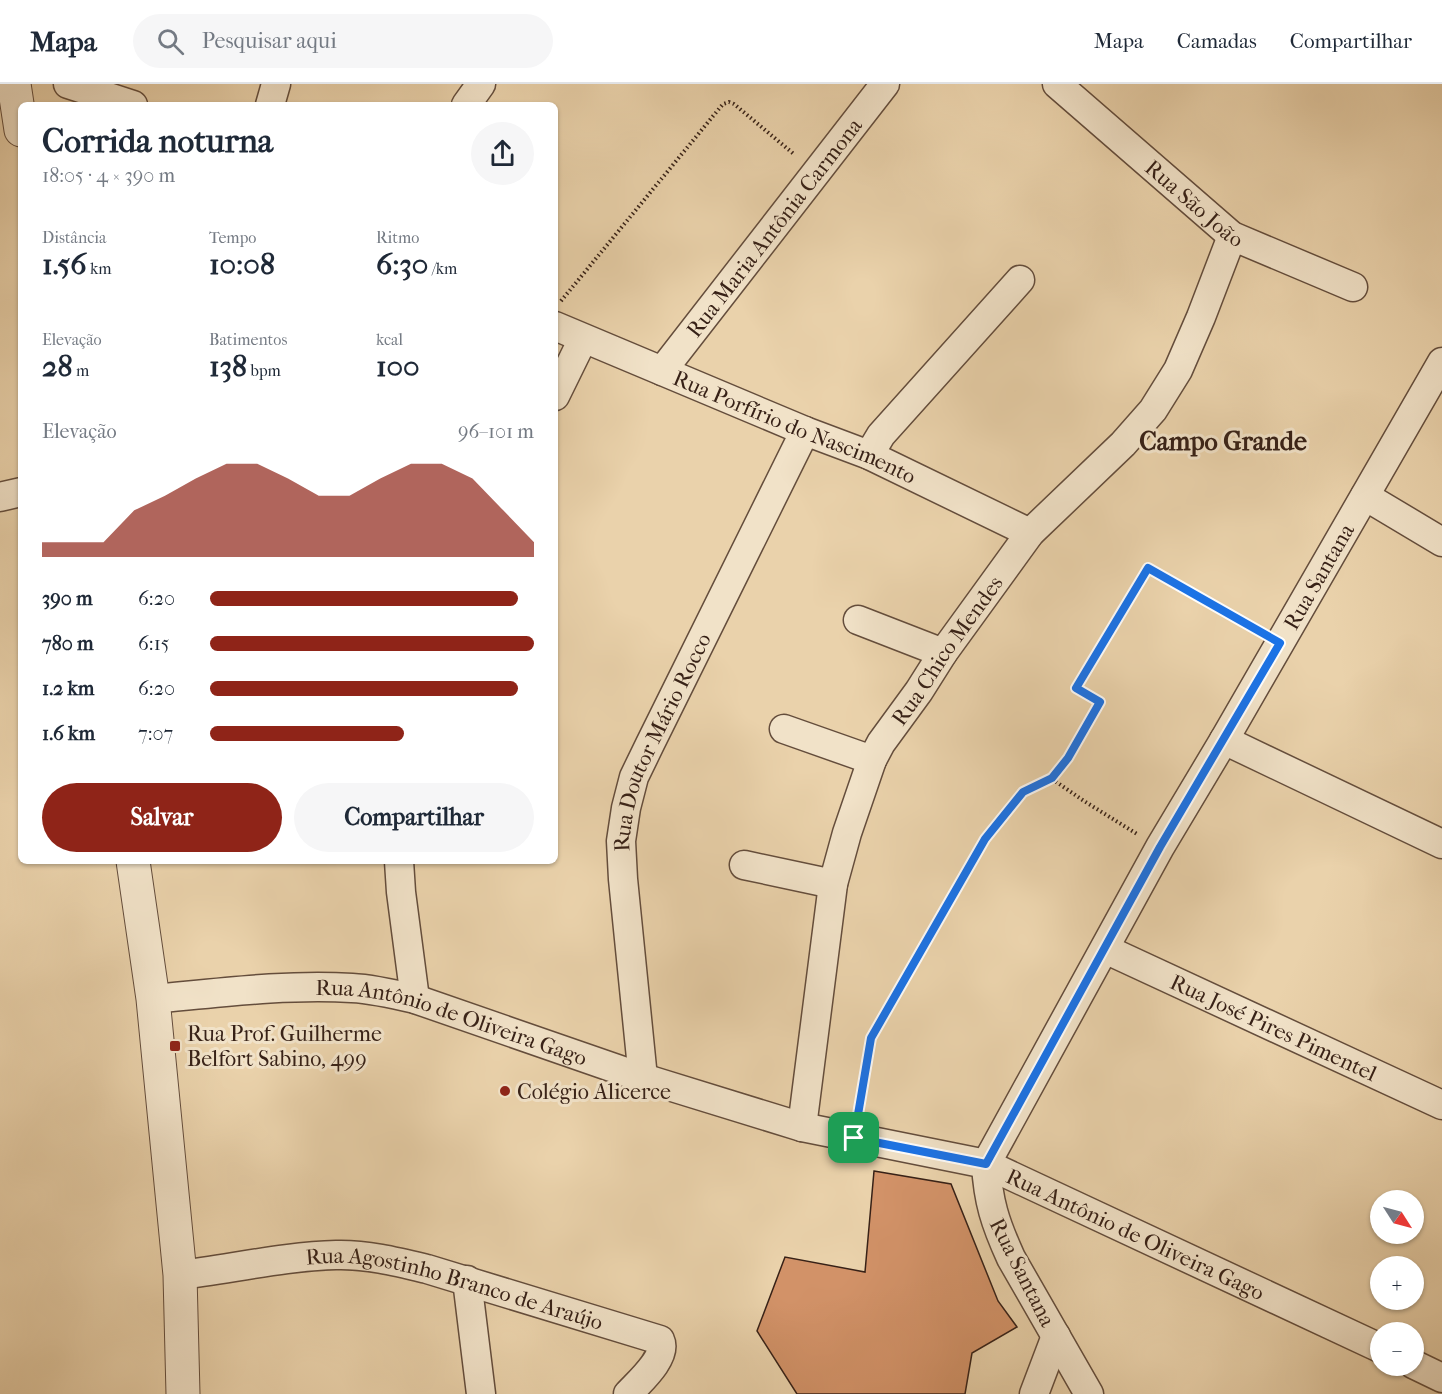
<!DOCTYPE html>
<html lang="pt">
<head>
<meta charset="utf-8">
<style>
	body { margin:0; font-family:"IM FELL French Canon",serif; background:#f6f6f7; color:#1f2937; height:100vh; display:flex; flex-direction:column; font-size:22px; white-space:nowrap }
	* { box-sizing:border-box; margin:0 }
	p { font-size:20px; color:#747a83 }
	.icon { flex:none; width:33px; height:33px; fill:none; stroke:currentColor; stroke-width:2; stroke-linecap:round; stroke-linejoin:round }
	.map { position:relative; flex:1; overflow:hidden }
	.side { position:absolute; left:18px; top:18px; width:540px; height:762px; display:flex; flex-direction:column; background:#fff; border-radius:9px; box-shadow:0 2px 4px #0004 }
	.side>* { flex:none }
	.needle { width:39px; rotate:126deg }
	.fabs { position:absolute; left:1370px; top:1106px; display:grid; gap:12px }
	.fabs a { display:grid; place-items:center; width:54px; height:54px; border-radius:50%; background:#fff; box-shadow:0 2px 4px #0004; font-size:30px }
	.pin { position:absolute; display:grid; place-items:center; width:51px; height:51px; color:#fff; margin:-26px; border-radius:12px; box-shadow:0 3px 9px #0006 }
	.round { display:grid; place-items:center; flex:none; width:63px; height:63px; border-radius:32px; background:#f6f6f7 }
	.overview { display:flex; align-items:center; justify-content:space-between; height:102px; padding:0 24px }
	h1 { font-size:33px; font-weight:700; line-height:45px }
	.metrics { display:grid; grid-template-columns:repeat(3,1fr); gap:9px; height:102px; padding:6px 24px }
	.metrics div { display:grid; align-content:center }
	.metrics b { font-size:30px; font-weight:700 }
	.metrics small { font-size:16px; font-weight:400 }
	.metrics p { font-size:16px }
	.chart { height:168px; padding:12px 24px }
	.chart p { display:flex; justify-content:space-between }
	.chart svg { width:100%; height:108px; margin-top:6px; fill:#8f2418; opacity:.7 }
	.cta { display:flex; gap:12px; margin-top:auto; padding:12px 24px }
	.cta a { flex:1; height:69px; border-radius:36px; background:#8f2418; color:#fff; font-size:24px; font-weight:700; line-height:69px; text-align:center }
	.cta a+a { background:#f6f6f7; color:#1f2937 }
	ul { padding:0 24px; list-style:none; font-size:20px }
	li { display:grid; grid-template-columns:96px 72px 1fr; align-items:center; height:45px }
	li i { height:15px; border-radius:8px; background:#8f2418 }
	header { display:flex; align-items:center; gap:36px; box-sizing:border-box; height:84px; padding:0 30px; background:#fff; border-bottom:2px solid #e0e1e3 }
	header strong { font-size:28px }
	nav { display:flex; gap:33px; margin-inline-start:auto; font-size:21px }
	.search { width:420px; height:54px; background:#f6f6f7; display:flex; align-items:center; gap:15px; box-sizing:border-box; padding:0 21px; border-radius:33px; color:#747a83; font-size:22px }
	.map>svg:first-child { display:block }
	.building { fill:#d29268; stroke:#372117; stroke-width:1.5 }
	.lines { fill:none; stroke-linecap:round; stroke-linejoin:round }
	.minor-casing { stroke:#644d3c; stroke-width:31 }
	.tertiary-casing { stroke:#644d3c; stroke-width:35 }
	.path { stroke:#372117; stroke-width:4; stroke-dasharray:1.5 3; stroke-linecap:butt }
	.minor { stroke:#f1e2c8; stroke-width:28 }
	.tertiary { stroke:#f1e2c8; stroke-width:33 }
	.route-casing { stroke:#fff; stroke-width:12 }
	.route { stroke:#1a73e8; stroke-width:8 }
	.poi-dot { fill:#8f2418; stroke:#f1e2c8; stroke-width:2 }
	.labels { text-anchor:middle; stroke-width:6; stroke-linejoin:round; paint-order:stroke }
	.street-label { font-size:22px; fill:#372117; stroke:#f1e2c8 }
	.poi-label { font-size:22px; fill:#372117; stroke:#f1e2c8; text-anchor:start }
	.quarter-label { font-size:26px; font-weight:bold; fill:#372117; stroke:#f1e2c8 }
</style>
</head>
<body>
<header>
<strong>Mapa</strong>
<div class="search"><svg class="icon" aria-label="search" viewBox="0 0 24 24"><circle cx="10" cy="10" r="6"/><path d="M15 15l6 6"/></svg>Pesquisar aqui</div>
<nav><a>Mapa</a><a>Camadas</a><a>Compartilhar</a></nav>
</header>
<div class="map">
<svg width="1442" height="1310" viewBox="0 0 1442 1310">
	<rect width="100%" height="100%" fill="#ead2ab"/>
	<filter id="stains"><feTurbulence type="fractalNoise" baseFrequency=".00333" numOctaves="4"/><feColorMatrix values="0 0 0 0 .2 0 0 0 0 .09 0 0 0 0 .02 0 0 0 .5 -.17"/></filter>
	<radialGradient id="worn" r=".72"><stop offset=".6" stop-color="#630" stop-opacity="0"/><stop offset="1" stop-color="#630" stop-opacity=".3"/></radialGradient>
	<path class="building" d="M874,1087L951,1100L998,1217L1017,1243L972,1269L965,1310H797L757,1247L785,1173L865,1188Z"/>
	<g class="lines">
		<defs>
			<g id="minor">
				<path d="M68,0L133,21"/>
				<path id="s1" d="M1057,0L1232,152L1353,203"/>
				<path d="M270,21L276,0"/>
				<path d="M466,21L481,0"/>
				<path id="s2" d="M555,242L805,347L869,371L1030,449"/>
				<path id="s3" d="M662,287L885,0"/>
				<path d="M555,312L583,255"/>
				<path d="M869,371L881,351L1020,196"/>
				<path d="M1365,412L1442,458"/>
				<path d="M0,413L21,408"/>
				<path d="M858,536L943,569"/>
				<path d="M784,645L872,676"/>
				<path d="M1224,656L1442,760"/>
				<path d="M399,777L401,808L415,915"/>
				<path d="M744,781L833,800"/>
				<path id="s4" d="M1105,865L1442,1021"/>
				<path id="s5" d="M153,915C218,909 286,900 352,904C373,905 394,910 415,915L643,994L802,1043L986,1080L1380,1264"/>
				<path id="s6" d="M643,994L623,795L621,757L626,724L634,693L650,660L805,347"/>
				<path id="s7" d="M802,1043L833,800L847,749L872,676L881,659L919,607L943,569L1030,449L1123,360L1153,326L1178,286L1201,233L1232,152"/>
				<path id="s8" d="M180,1191C230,1185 287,1172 336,1171C366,1170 398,1178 427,1185L660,1256C668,1273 639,1298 628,1310"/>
				<path d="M467,1196L481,1310"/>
				<path d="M1413,1280L1442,1294"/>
				<path d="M1034,1310L1056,1252"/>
				<path id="s9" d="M1089,1310L1011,1174C995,1139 988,1117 986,1080L1160,763L1224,656L1442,278"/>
			</g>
			<path id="tertiary" d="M14,0L21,46
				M133,777L153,915L180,1191L183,1310"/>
		</defs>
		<use href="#minor" class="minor-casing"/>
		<use href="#tertiary" class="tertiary-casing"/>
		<path class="path" d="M561,217L723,20L729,18L734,20L795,71
			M1052,695L1084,717L1137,750
			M859,1027L871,954L985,755L1023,708L1052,695L1068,674L1100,618L1076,604L1148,484L1258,547"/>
		<use href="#minor" class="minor"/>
		<use href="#tertiary" class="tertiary"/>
	</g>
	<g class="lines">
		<defs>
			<path id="route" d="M1148,484L1280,559L1160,763L986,1080L854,1054L871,954L985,755L1023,708L1052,694L1068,674L1100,618L1076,604Z"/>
		</defs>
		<use href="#route" class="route-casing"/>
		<use href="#route" class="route"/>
	</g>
	<g class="poi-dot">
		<rect x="169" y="956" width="12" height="12" rx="3"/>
		<circle cx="505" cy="1007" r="6"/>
	</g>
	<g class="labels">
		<g class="street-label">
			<text dy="8" stroke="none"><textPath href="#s1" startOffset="182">Rua São João</textPath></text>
			<text dy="8" stroke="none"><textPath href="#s3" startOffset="182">Rua Maria Antônia Carmona</textPath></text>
			<text dy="8" stroke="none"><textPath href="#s2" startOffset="260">Rua Porfírio do Nascimento</textPath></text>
			<text dy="8" stroke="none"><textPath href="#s9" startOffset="930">Rua Santana</textPath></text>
			<text dy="8" stroke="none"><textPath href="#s7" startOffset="508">Rua Chico Mendes</textPath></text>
			<text dy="8" stroke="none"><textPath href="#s6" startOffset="345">Rua Doutor Mário Rocco</textPath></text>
			<text dy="8" stroke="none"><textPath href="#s5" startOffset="304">Rua Antônio de Oliveira Gago</textPath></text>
			<text dy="8" stroke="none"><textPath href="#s4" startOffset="186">Rua José Pires Pimentel</textPath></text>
			<text dy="8" stroke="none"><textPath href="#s5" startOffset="1024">Rua Antônio de Oliveira Gago</textPath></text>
			<text transform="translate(1023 1188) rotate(63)" y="8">Rua Santana</text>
			<text dy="8" stroke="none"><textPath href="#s8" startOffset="280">Rua Agostinho Branco de Araújo</textPath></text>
		</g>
		<g class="poi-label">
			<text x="187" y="957">Rua Prof. Guilherme<tspan x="187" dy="25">Belfort Sabino, 499</tspan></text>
			<text x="517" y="1015">Colégio Alicerce</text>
		</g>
		<g class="quarter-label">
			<text x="1223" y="366">Campo Grande</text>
		</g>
	</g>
	<rect width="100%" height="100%" filter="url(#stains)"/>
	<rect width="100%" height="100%" fill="url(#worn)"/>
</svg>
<div class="fabs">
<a><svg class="needle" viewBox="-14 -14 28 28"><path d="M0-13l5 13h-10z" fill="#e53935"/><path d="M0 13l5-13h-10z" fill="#747a83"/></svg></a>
<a>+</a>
<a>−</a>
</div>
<div class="pin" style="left:854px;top:1054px;background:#1e9e55"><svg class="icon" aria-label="arrive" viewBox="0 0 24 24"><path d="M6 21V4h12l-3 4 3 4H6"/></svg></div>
<section class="side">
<div class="overview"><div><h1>Corrida noturna</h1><p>18:05 · 4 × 390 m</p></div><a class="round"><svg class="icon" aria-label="share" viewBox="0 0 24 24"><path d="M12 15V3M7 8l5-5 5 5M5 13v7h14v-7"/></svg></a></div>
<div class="metrics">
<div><p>Distância</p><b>1.56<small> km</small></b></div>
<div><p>Tempo</p><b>10:08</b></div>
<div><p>Ritmo</p><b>6:30<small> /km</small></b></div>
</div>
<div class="metrics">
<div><p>Elevação</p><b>28<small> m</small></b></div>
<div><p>Batimentos</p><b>138<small> bpm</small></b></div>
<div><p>kcal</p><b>100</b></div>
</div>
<div class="chart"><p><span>Elevação</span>96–101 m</p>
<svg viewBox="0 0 160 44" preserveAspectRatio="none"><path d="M0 44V38L10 38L20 38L30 25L40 19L50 12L60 6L70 6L80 12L90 19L100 19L110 12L120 6L130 6L140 12L150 25L160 38V44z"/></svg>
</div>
<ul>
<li><b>390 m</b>6:20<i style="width:95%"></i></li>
<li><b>780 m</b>6:15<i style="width:100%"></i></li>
<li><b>1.2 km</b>6:20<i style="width:95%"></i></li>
<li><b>1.6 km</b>7:07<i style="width:60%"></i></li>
</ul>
<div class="cta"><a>Salvar</a><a>Compartilhar</a></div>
</section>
</div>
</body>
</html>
